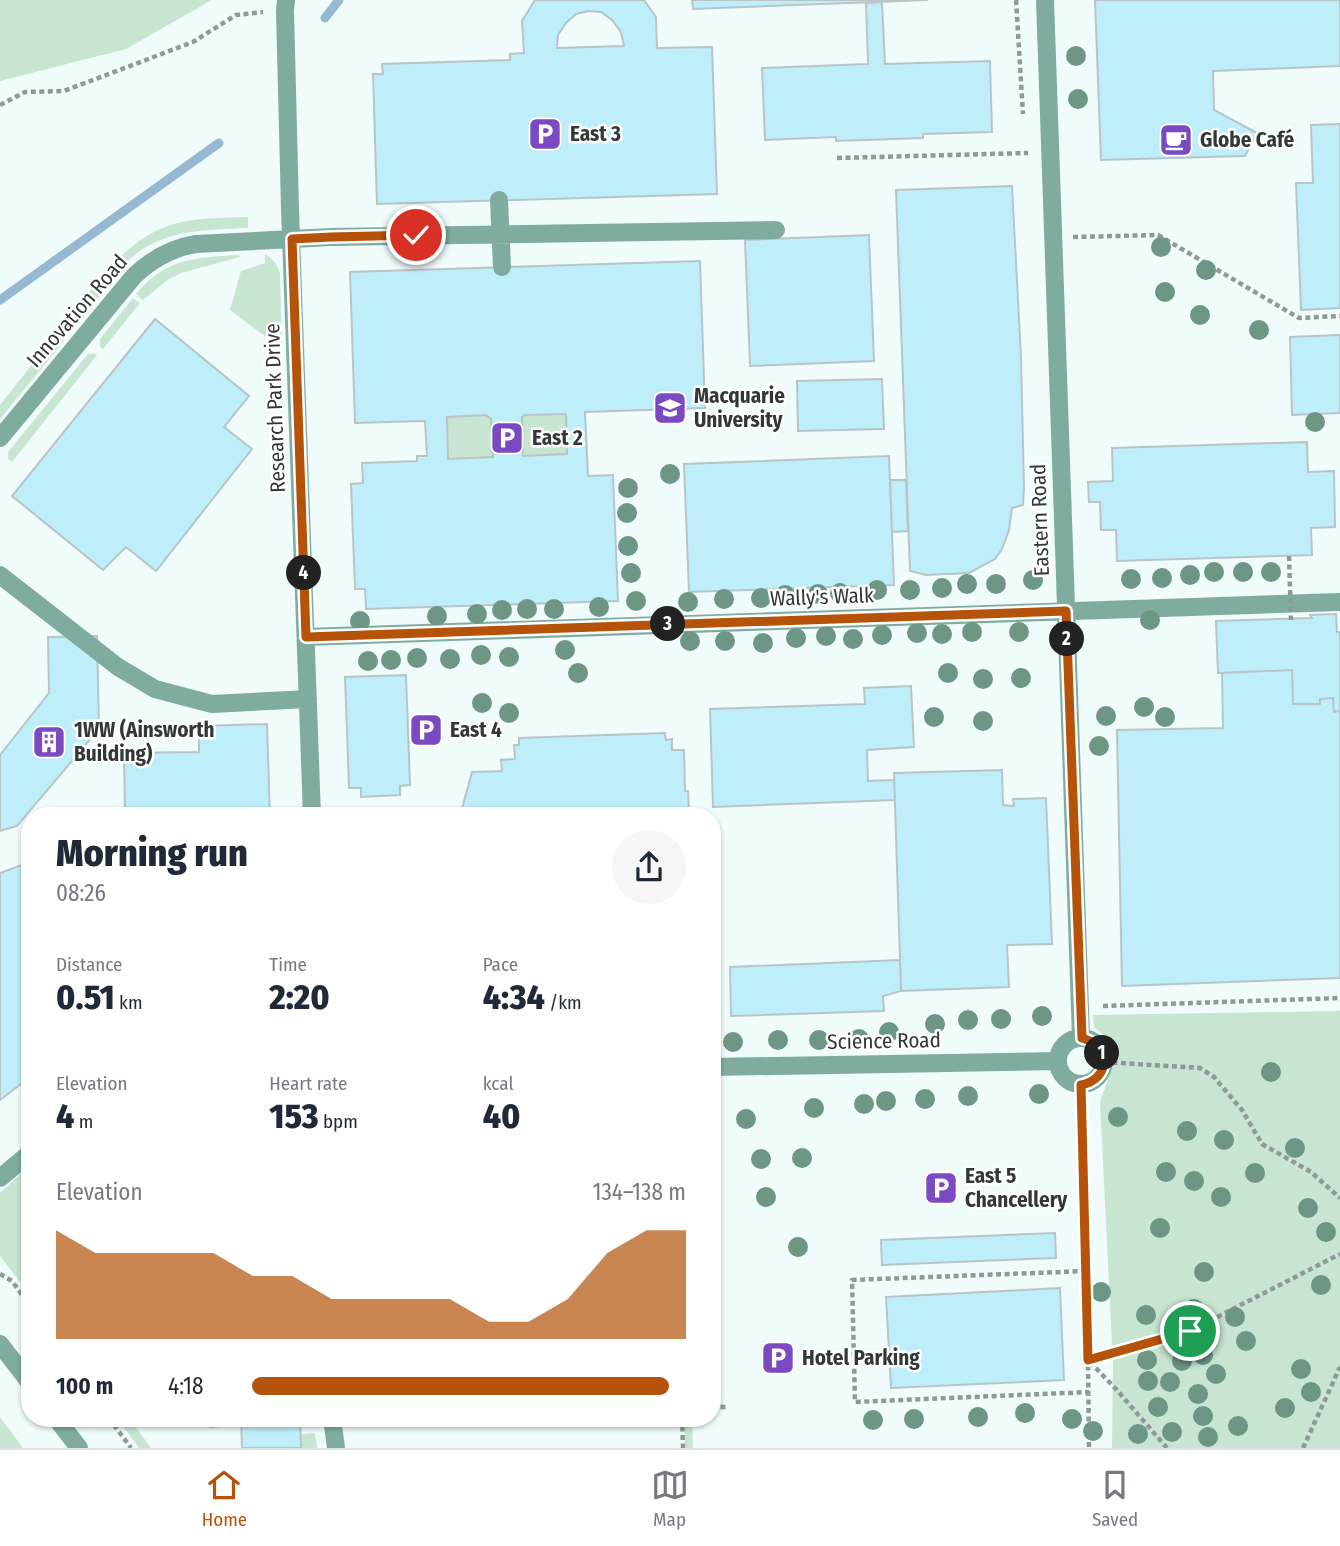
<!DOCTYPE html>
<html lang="en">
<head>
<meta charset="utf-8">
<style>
	body { margin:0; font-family:"Fira Sans Condensed",sans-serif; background:#f6f6f7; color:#1f2937; height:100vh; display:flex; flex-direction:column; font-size:26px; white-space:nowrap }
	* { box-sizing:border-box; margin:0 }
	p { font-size:23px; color:#747a83 }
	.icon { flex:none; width:38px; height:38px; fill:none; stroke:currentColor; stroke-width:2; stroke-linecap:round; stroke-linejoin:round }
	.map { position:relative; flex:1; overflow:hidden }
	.sheet { position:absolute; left:21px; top:807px; width:700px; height:620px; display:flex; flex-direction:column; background:#fff; border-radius:28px; box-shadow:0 2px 5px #0004 }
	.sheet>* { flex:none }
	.pin { position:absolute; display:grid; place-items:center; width:60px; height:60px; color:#fff; margin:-30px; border:4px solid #fff; border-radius:50%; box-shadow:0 2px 7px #0007 }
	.km { position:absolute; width:35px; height:35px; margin:-18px; border-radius:50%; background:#222; color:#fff; font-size:19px; line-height:35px; text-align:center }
	.round { display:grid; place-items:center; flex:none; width:74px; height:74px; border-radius:37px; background:#f6f6f7 }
	.headline { display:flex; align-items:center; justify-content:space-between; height:119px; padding:0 35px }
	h1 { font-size:38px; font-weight:800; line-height:52px }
	.figures { display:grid; grid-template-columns:repeat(3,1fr); gap:10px; height:119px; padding:7px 35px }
	.figures div { display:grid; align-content:center }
	.figures b { font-size:35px; font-weight:800 }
	.figures small { font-size:19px; font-weight:400 }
	.figures p { font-size:19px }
	.chart { height:196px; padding:14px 35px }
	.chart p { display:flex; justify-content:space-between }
	.chart svg { width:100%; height:126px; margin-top:7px; fill:#b45309; opacity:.7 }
	ul { padding:0 35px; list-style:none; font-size:23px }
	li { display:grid; grid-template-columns:112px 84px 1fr; align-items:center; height:52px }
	li i { height:18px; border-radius:9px; background:#b45309 }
	.dock { display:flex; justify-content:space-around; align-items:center; height:98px; border-top:2px solid #e0e1e3; background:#fff; font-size:19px; color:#747a83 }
	.dock a { display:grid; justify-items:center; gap:4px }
	.dock .active { color:#b45309 }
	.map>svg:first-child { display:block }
	.green { fill:#c7e5d1 }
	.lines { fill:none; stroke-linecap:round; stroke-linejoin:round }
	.stream { stroke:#96b9d1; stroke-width:9 }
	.building { fill:#bfeefb; stroke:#b9c4c7; stroke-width:2; fill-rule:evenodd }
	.path { stroke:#909999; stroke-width:4.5; stroke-dasharray:5 3.5; stroke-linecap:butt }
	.minor { stroke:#80aca0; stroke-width:18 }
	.path-bridge { stroke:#909999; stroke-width:4.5; stroke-dasharray:5 3.5; stroke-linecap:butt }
	.tree { fill:#6d9685 }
	.route-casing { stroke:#fff; stroke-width:14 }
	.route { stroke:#b45309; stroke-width:9 }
	.labels { text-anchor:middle; stroke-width:5; stroke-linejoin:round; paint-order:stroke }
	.poi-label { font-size:21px; font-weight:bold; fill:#323737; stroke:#fff; text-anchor:start }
	.street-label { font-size:21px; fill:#323737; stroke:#fff }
</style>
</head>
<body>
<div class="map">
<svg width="1340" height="1448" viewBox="0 0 1340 1448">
	<rect width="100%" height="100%" fill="#f0fcfc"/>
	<path class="green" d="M0,0H212L126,49L0,81Z
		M248,217V228C206,230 158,229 126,263C110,282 95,303 79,323L70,316C100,279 129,235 178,223C201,217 225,218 248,217Z
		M265,254C274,260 277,264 280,274L282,349L230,310L241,271L265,263Z
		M239,255L240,257L181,273L169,279L143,300L136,294C167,257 195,258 239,255Z
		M133,298L140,303L103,349L100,347V339Z
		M56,334L64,341L0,419V405Z
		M94,353L97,355L12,462L8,459V452L88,354Z
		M566,414L567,454L523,456L522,417L525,415Z
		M486,415L491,419L493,457L448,459L447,417Z
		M1340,1011V1448H1112L1113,1364L1100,1102L1114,1063L1111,1040L1094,1027L1093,1015Z
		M30,1165V1295L0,1256V1193Z
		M0,1417L23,1448H0Z
		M117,1418H129L151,1448H139Z
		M684,1418H692L693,1448H685Z
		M315,1433L317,1448H301V1434Z"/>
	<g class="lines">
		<path class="stream" d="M325,18L339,0
			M0,300L219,143"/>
	</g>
	<path class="building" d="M535,0H644L656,17L657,48L712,47L717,194L377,204L373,74H383L382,64L510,60V54L524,53L522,21ZM588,11L601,12L612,20L621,32L624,46L557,48L558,35L566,23L576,14Z
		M692,0H928L693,9Z
		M1095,0H1340V66L1213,71L1214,110L1257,133L1245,156L1101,160Z
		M882,2L885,64L990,61L992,132L923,134V138L836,141V137L765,140L762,68L868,64L866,3Z
		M1340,124V308L1301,310L1296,183H1313L1311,125Z
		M1012,186L1021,357L1024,488L1023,505L1012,508L1009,530L1002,549L995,559L969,573L926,575L910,571L896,190Z
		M869,235L874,361L750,366L745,240Z
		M700,261L705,408L585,412L588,476L613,475L618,601L366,609L365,589H355L351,484L363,483L362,463L417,461V456H427L425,421L355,423L350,272ZM566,414L567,454L523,456L522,417L525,415ZM486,415L491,419L493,457L448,459L447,417Z
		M155,319L249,396L224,427L252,449L156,571L126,547L103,570L12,496Z
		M1340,335V413L1292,415L1290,337Z
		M882,379L884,429L798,431L797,381Z
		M1307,442L1308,472L1334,471L1335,527L1311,528L1312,555L1117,561L1116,530H1101L1100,502H1089L1088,482L1113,481L1112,448Z
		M889,456L894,585L689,592L684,464Z
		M890,480H906L908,531L892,532Z
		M1336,614L1337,632H1340V711L1334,712L1333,698L1320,699V704H1293L1292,670L1218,673L1216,621L1312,618L1310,615Z
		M97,636L99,729L17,826L0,831V755L49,693L48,637Z
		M1292,670L1293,704H1320V699L1333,698L1334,712L1340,711V978L1122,986L1117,730L1223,728L1222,673Z
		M406,675L410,785L400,786V795L361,797V788H349L345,677Z
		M911,686L914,747L867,750L868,781L894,780L895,800L713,807L710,709L865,704L864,688Z
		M267,724L270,816H125L124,753L199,752V726Z
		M665,733L666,740L672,739V750H684L685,791H688L689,810L529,816H460L472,772L502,771L501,760L515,759L514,745H519V738Z
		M1002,770L1003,805L1014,806L1013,799L1046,798L1052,944L1007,945L1009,987L901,991L894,773Z
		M30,862V1077L0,1100V873Z
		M900,960L901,991L883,996L884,1011L731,1016L730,967Z
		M1055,1233L1056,1258L882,1265L881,1240Z
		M1060,1288L1064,1380L891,1388L886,1297Z
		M210,1418H224V1426L210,1427Z
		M241,1418H300L301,1448H242Z"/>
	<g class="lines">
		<path class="path" d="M1016,0L1023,114
			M0,105L25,92L64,91L193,42L236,15L263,12
			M837,158L1028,153
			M1073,237L1158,235L1299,318L1340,316
			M1103,1006L1340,998
			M1104,1062L1200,1068L1214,1077L1242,1110L1262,1144L1311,1172L1340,1198
			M1081,1085L1088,1360L1089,1448
			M1086,1271L852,1280L855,1402L1089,1392
			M0,1274L12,1281L30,1306
			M712,1407H728
			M109,1418L131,1448
			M682,1418L683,1448
			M1167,1448L1115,1388L1088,1360L1190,1331L1340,1254
			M1303,1448L1340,1367"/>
		<path class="minor" d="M286,0L285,11L290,209L312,816
			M1045,0L1081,1038
			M499,200L502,267
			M0,438L134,276C152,259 171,248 196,244L331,237L776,230
			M0,575L118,667L155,689L212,704L308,699
			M306,637L1340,602
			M1058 1061a23 23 0 1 1 46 0a23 23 0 1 1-46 0Z
			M712,1067L1057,1061
			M0,1178L30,1153
			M0,1344L30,1383
			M56,1418L79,1448
			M332,1418L336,1448"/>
		<path class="path-bridge" d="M1289,556L1291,620"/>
	</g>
	<g class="tree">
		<circle cx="1076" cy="56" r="10"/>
		<circle cx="1078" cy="99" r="10"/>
		<circle cx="1161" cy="247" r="10"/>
		<circle cx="1206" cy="270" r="10"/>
		<circle cx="1165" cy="292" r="10"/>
		<circle cx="1200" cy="315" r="10"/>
		<circle cx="1259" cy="330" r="10"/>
		<circle cx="1315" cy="422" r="10"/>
		<circle cx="670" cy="474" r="10"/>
		<circle cx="628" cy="488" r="10"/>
		<circle cx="627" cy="513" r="10"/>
		<circle cx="628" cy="546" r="10"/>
		<circle cx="1214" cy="572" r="10"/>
		<circle cx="1243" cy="572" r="10"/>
		<circle cx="1271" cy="572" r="10"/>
		<circle cx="631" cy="573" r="10"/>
		<circle cx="1190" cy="575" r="10"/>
		<circle cx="1162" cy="578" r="10"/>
		<circle cx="1131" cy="579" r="10"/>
		<circle cx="1033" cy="580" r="10"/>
		<circle cx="967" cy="584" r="10"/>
		<circle cx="996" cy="584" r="10"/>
		<circle cx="942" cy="588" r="10"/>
		<circle cx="877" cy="590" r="10"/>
		<circle cx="910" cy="590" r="10"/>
		<circle cx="840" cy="593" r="10"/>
		<circle cx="818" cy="594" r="10"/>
		<circle cx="785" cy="595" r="10"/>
		<circle cx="761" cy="598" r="10"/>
		<circle cx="724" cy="599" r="10"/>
		<circle cx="636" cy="601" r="10"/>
		<circle cx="688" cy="602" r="10"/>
		<circle cx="599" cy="607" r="10"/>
		<circle cx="527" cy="609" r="10"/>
		<circle cx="554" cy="609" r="10"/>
		<circle cx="502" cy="610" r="10"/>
		<circle cx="477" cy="614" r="10"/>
		<circle cx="437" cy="616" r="10"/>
		<circle cx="1150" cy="620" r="10"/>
		<circle cx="360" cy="621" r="10"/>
		<circle cx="972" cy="632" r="10"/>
		<circle cx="1019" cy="632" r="10"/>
		<circle cx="917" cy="633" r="10"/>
		<circle cx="942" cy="634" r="10"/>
		<circle cx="882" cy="635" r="10"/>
		<circle cx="826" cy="636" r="10"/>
		<circle cx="796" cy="638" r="10"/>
		<circle cx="853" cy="639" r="10"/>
		<circle cx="690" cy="641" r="10"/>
		<circle cx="725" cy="641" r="10"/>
		<circle cx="763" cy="643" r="10"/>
		<circle cx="565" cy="650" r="10"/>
		<circle cx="481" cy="655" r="10"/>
		<circle cx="509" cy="657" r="10"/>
		<circle cx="417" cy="658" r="10"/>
		<circle cx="450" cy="659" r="10"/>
		<circle cx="391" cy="660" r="10"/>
		<circle cx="368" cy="661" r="10"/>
		<circle cx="578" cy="673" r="10"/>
		<circle cx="948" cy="673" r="10"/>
		<circle cx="1021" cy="678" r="10"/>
		<circle cx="983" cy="679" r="10"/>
		<circle cx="482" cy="703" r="10"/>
		<circle cx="1144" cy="707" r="10"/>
		<circle cx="509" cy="713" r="10"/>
		<circle cx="1106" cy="716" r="10"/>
		<circle cx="934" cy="717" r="10"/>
		<circle cx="1165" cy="717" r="10"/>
		<circle cx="983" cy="721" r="10"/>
		<circle cx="1099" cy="746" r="10"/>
		<circle cx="1042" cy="1016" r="10"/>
		<circle cx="1001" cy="1019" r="10"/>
		<circle cx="968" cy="1020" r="10"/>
		<circle cx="935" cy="1024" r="10"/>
		<circle cx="889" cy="1032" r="10"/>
		<circle cx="859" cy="1039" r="10"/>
		<circle cx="778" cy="1040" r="10"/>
		<circle cx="819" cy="1040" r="10"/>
		<circle cx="733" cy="1042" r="10"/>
		<circle cx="1271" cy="1072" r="10"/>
		<circle cx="1039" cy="1094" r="10"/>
		<circle cx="968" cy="1096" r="10"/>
		<circle cx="925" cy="1099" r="10"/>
		<circle cx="886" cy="1101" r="10"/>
		<circle cx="864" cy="1104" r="10"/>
		<circle cx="814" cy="1108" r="10"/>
		<circle cx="1118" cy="1117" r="10"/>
		<circle cx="746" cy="1119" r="10"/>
		<circle cx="1187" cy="1131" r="10"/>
		<circle cx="1224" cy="1140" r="10"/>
		<circle cx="1295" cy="1148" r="10"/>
		<circle cx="802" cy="1158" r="10"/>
		<circle cx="761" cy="1159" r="10"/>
		<circle cx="1166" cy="1172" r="10"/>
		<circle cx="1255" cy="1173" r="10"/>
		<circle cx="1194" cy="1181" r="10"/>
		<circle cx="766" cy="1197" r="10"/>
		<circle cx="1221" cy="1197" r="10"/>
		<circle cx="1308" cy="1208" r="10"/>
		<circle cx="1160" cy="1228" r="10"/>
		<circle cx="1326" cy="1232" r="10"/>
		<circle cx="798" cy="1247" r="10"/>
		<circle cx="1204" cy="1272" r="10"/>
		<circle cx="1321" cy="1285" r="10"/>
		<circle cx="1101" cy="1292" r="10"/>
		<circle cx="1194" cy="1309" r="10"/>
		<circle cx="1146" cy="1315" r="10"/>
		<circle cx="1235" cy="1317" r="10"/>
		<circle cx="1246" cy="1341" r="10"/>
		<circle cx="1203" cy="1355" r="10"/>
		<circle cx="1147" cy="1360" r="10"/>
		<circle cx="1182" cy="1361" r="10"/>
		<circle cx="1301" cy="1369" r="10"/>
		<circle cx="1216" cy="1374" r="10"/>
		<circle cx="1148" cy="1381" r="10"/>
		<circle cx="1170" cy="1382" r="10"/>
		<circle cx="1311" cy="1392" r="10"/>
		<circle cx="1198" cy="1394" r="10"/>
		<circle cx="1158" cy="1407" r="10"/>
		<circle cx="1285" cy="1408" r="10"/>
		<circle cx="1025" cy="1413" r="10"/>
		<circle cx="1203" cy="1416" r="10"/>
		<circle cx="978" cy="1417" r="10"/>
		<circle cx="914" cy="1419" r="10"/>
		<circle cx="1072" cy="1419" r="10"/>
		<circle cx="873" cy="1420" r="10"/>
		<circle cx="1238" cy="1426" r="10"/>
		<circle cx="1093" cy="1431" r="10"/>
		<circle cx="1172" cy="1432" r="10"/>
		<circle cx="1138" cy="1434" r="10"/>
		<circle cx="1208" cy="1437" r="10"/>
	</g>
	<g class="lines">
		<defs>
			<path id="route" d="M416,235L331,237L292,239L306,637L1066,611L1082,1038C1111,1046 1111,1079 1081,1085L1088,1360L1190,1331"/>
		</defs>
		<use href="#route" class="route-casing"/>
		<use href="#route" class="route"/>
	</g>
	<defs>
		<symbol id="parking-square" viewBox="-11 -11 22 22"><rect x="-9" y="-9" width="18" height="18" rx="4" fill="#7b49c1" stroke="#fff"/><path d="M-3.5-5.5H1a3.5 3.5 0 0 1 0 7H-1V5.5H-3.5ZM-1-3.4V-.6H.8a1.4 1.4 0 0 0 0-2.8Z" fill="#fff"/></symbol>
		<symbol id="cafe-square" viewBox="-11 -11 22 22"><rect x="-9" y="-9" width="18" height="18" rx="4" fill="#7b49c1" stroke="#fff"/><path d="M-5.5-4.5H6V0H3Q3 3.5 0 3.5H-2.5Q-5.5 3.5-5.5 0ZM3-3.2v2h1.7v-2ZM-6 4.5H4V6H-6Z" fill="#fff"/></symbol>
		<symbol id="university-square" viewBox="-11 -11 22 22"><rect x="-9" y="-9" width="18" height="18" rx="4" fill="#7b49c1" stroke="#fff"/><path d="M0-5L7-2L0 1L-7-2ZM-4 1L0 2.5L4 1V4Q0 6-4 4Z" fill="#fff"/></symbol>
		<symbol id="building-square" viewBox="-11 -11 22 22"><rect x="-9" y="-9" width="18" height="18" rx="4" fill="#7b49c1" stroke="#fff"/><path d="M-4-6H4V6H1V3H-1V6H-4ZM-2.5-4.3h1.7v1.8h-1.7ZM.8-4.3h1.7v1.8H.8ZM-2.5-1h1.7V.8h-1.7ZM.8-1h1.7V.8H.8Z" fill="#fff"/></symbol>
	</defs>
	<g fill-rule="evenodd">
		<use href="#parking-square" x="526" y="115" width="38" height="38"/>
		<use href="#cafe-square" x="1157" y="121" width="38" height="38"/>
		<use href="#university-square" x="651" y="389" width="38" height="38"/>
		<use href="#parking-square" x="488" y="419" width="38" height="38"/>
		<use href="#parking-square" x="407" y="711" width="38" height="38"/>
		<use href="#building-square" x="30" y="723" width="38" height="38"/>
		<use href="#parking-square" x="922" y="1169" width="38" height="38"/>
		<use href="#parking-square" x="759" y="1339" width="38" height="38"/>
	</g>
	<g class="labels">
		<g class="poi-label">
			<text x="570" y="141">East 3</text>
			<text x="1200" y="147">Globe Café</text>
			<text x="694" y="403">Macquarie<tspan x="694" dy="24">University</tspan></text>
			<text x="532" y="445">East 2</text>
			<text x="74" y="737">1WW (Ainsworth<tspan x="74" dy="24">Building)</tspan></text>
			<text x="450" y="737">East 4</text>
			<text x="965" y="1183">East 5<tspan x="965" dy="24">Chancellery</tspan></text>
			<text x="802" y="1365">Hotel Parking</text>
		</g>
		<g class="street-label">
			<text transform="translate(77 311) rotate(-49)" y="7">Innovation Road</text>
			<text transform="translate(275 408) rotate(-92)" y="7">Research Park Drive</text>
			<text transform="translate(1040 520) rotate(-92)" y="7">Eastern Road</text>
			<text transform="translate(822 597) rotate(-2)" y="7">Wally's Walk</text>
			<text transform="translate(884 1041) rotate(-1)" y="7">Science Road</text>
		</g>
	</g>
</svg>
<div class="pin" style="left:1190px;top:1331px;background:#1e9e55"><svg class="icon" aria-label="arrive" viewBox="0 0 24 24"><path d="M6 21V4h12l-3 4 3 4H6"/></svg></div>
<div class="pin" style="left:416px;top:235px;background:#d93025"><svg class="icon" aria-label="check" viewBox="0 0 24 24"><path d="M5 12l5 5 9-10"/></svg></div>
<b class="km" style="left:1102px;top:1053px">1</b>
<b class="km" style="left:1067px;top:639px">2</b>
<b class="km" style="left:668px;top:624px">3</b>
<b class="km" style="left:304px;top:573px">4</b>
<section class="sheet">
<div class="headline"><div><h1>Morning run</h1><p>08:26</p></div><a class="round"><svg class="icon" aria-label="share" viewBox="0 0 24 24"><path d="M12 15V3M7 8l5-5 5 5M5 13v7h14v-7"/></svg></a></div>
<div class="figures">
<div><p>Distance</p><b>0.51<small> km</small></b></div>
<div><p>Time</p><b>2:20</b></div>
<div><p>Pace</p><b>4:34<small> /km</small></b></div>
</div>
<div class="figures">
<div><p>Elevation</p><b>4<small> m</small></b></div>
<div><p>Heart rate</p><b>153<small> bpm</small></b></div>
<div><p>kcal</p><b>40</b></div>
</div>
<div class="chart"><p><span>Elevation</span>134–138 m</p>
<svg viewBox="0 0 160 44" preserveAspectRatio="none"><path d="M0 44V6L10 14L20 14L30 14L40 14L50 22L60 22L70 30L80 30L90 30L100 30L110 38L120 38L130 30L140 14L150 6L160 6V44z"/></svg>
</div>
<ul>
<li><b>100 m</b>4:18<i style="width:96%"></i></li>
</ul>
</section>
</div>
<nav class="dock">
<a class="active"><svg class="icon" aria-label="home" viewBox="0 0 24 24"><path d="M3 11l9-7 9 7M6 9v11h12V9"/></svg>Home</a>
<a><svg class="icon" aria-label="map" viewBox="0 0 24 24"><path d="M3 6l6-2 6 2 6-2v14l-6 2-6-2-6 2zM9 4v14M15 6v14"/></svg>Map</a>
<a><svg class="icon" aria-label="saved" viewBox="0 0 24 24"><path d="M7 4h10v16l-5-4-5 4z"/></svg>Saved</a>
</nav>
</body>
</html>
